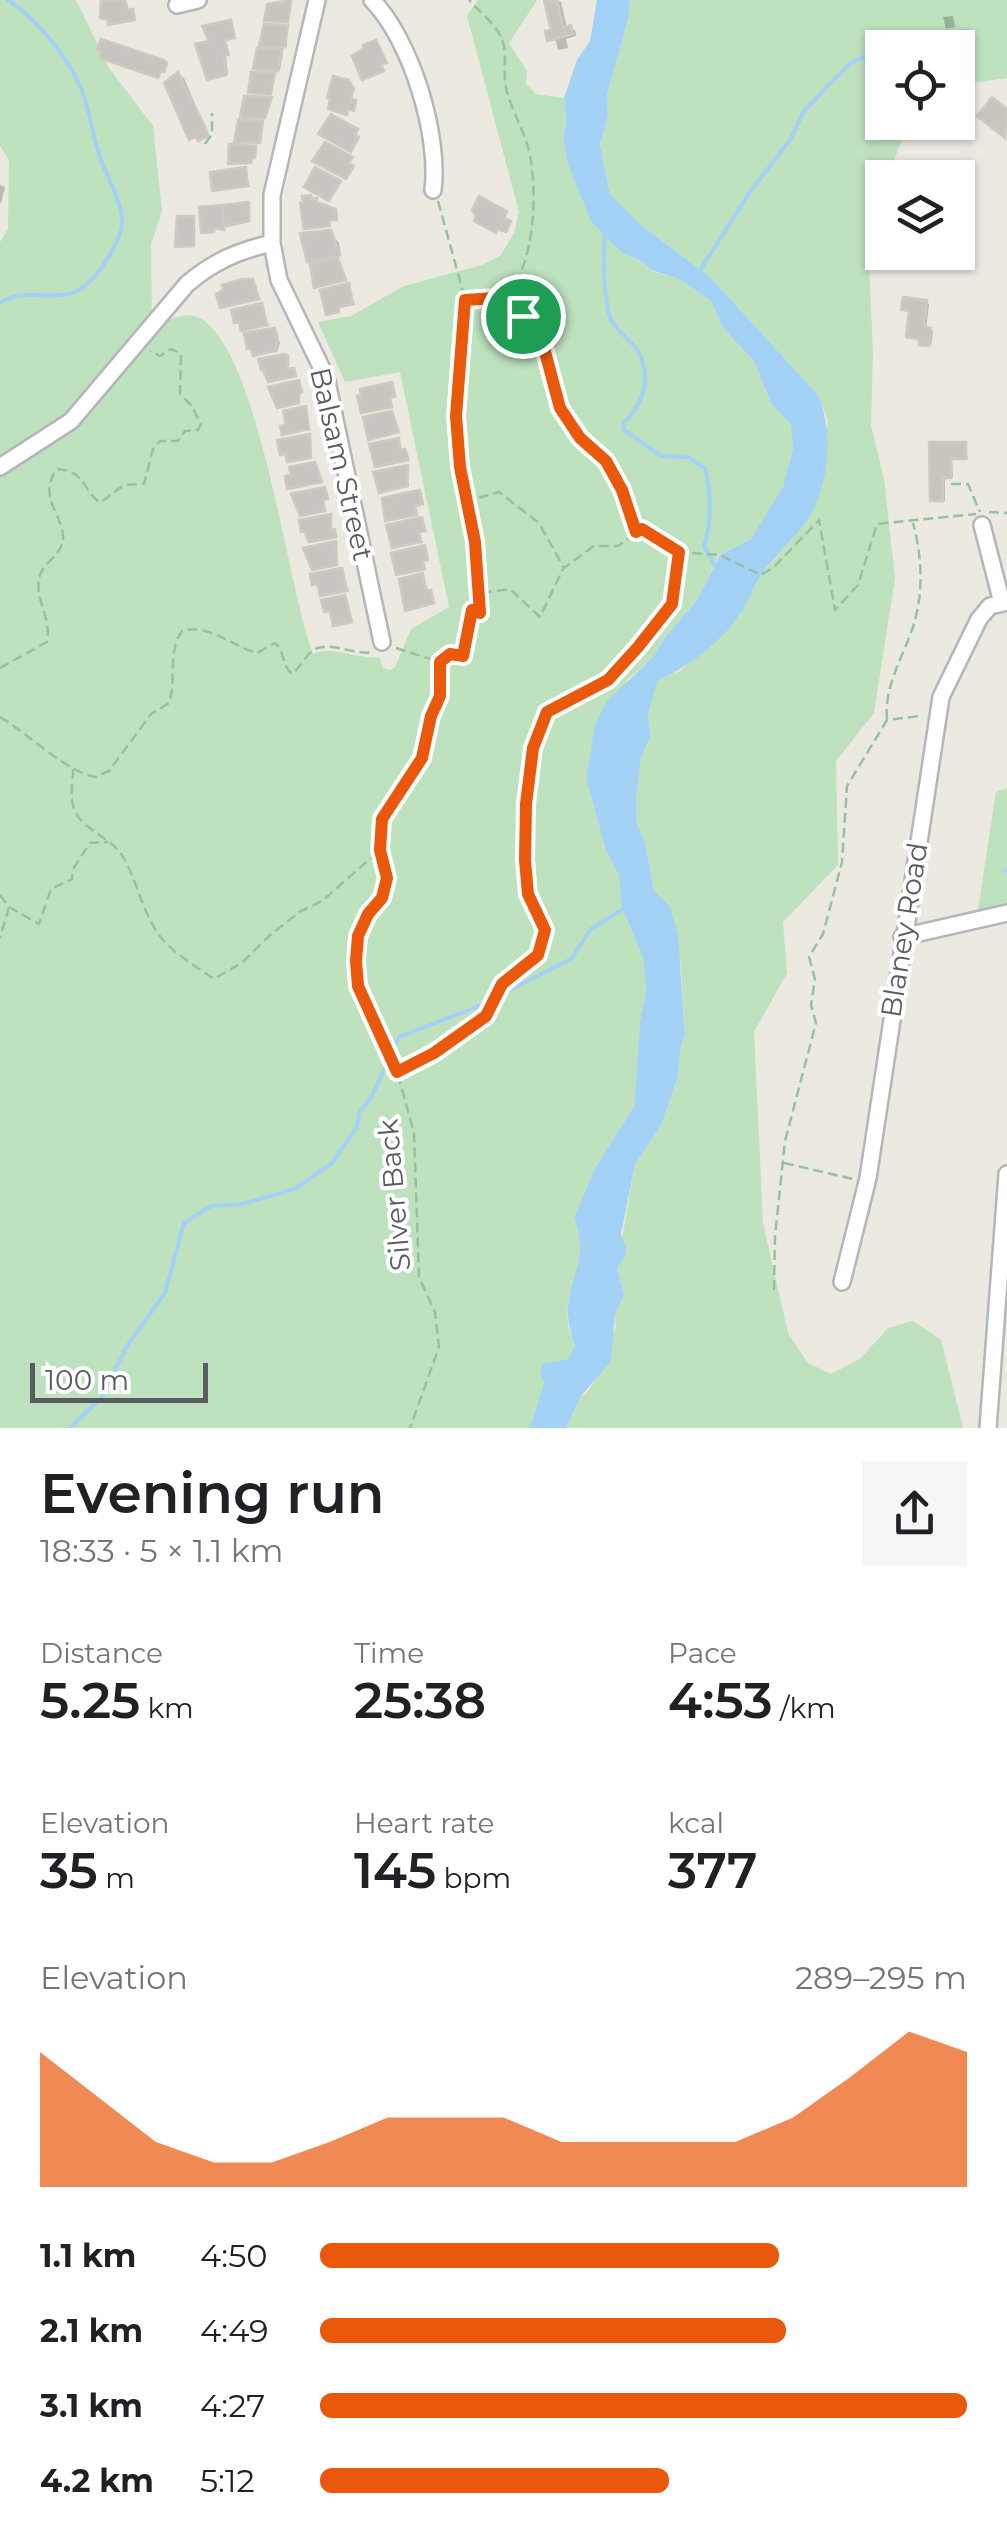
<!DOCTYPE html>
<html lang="en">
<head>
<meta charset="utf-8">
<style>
	body { margin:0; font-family:Montserrat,sans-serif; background:#f6f6f6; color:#202124; height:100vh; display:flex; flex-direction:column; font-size:38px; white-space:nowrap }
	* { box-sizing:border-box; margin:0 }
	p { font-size:32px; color:#757577 }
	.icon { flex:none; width:55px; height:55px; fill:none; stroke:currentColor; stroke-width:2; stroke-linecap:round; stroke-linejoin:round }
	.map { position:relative; height:1428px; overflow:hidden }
	.drawer { display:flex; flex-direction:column; background:#fff; flex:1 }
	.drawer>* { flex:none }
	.tools { position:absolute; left:865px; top:30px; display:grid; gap:20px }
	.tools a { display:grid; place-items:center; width:110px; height:110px; border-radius:0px; background:#fff; box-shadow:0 2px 8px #0004; font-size:50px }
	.scale { position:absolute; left:30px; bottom:25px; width:178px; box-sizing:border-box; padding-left:10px; border:5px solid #595c60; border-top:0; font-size:28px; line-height:35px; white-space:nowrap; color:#595c60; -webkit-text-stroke:8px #fff; paint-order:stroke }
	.pin { position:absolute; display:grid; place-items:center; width:85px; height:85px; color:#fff; margin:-42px; border:5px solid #fff; border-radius:50%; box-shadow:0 2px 10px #0007 }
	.round { display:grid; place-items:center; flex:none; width:105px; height:105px; border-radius:0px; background:#f6f6f6 }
	.head { display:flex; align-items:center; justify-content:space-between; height:170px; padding:0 40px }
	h1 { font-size:55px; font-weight:600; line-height:75px }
	.metrics { display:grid; grid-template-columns:repeat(3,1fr); gap:15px; height:170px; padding:10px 40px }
	.metrics div { display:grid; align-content:center }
	.metrics b { font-size:50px; font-weight:600 }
	.metrics small { font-size:28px; font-weight:400 }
	.metrics p { font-size:28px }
	.chart { height:280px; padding:20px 40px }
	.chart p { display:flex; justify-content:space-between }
	.chart svg { width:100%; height:180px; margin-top:10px; fill:#ea580c; opacity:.7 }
	ul { padding:0 40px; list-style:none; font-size:32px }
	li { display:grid; grid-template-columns:160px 120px 1fr; align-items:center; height:75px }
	li i { height:25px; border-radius:12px; background:#ea580c }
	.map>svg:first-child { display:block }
	.green { fill:#bee1be }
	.water { fill:#a4d2f7 }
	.shadow { fill:#0003 }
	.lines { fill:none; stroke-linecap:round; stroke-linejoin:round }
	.stream { stroke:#a4d2f7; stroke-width:4 }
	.building { fill:#c8c5c0; stroke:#cfcabf; stroke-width:2.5 }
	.minor-casing { stroke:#b3b6ba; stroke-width:20 }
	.path { stroke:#98c1a4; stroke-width:2.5; stroke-dasharray:10 5; stroke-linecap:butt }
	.minor { stroke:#fff; stroke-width:15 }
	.route-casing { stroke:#fff; stroke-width:20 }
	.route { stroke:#ea580c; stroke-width:12 }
	.labels { text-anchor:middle; stroke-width:8; stroke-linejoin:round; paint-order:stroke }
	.street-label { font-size:28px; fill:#595c60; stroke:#fff }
</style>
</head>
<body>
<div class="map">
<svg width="1007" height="1428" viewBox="0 0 1007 1428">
	<rect width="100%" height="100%" fill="#ebe9e0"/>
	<path class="green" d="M0,0H76L109,68L153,126L162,211L151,244L152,325C168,321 188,309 203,320C261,361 286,581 313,654C331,645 357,660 379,657L383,668L390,670L395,667L411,629L449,607L400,372L345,382L318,322L351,316L404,286L482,265L501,255L514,233L519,212L467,16L478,0H537L509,43L527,71L526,84L536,94L564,98L566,123L563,139L568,164L621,252L641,261L651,271L681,280L711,301L723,328L754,361L771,403L792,425L793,448L783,487L772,509L751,539L719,555L697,600L667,635L651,659L627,680L592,752L586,779L606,851L619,875L621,904L643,958L646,993L640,1020L634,1107L595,1168L574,1218C592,1268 563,1281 568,1323C569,1330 573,1339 575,1346L569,1359L544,1382L530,1428H0V242L8,229L9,160L0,146Z
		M630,0H1007V78L958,85V48H882V122L908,123L888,177L882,178V195L869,267L873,351L871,425L884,479L895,578L874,713L836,761L838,865L783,922L787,973L754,1032L763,1223L788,1333L808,1363L831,1374L860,1359L888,1328L913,1321L941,1340L963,1428H566L581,1396L587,1393L602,1369L616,1326L615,1315L624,1295L617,1268L635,1165L662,1123L678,1076L680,1051L685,1034L681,965L669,905L654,892L645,843L637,823L636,799L641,757L651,736L648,715L657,680L680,671L739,616L761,575L805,523L828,421L819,396L710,277L640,224L610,194L600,144L608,115L607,94L628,19Z
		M1007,788V903L978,910L996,792Z"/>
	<path class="water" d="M597,0H630L628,19L607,94L608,115L600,144L610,194L640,224L710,277L819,396C834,437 830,491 802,527C789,543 774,557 762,574C753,586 749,602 740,614C721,642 687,668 657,681L648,715L651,736L641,757L636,799L637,823L645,843L654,891L669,905L678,934L685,1034L680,1051L678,1076L662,1123L635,1165L621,1234L626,1248L625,1256L617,1268L624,1295L615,1315L611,1361L581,1396L566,1428H530L544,1382L540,1374L542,1364L568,1359L575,1346C571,1333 567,1321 568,1306C572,1268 589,1261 574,1218L595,1168L634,1107L640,1020L646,993L643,958L621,904L619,875L606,851L586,779L595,725L607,701L651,659L667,635L697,600L720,555L751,539L783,487L793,448L791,425L771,403L754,361L723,328L711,301L681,280L651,270L641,261L621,252L591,221L568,164L563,139L566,123L564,98L577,60L590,41Z"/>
	<path class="shadow" d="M557,0L561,2L567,28L575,30L576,36L566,39L568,48L558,50L556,41L549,39L554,31Z
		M953,16L955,27L946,29L943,17Z
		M231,23L236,38L226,40L230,55L226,56L228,75L212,80L209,79L213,42Z
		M287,28V47L272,46L283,53L280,70L256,68L273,51L262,44Z
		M178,74L184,78L209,137L202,140L191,138Z
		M245,170L250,187L215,190Z
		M0,185L5,187L1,203H0Z
		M247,205L250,222L203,232L202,210Z
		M330,233L339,243L341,256L331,258L340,263L347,281L319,287L312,263L309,261Z
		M348,286L355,305L339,308L340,313H328Z
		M926,303L929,304L926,330L933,331L931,346L924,345L911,311Z
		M262,306L269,326L243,330L241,322L236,321Z
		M275,331L280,343L277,352L255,354L249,347Z
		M392,385L397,397L391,398L393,408L363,412Z
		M306,409L310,430L284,433Z
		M399,440L402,452L408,453L409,461L377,466Z
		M965,444L968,459H952L953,478H945V501H935L932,445Z
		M407,467L409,487L381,491Z
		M422,520L427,531L420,533L423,543L394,546Z
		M342,570L349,591L323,595L321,584H315Z
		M422,576L435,604L409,611L407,610Z"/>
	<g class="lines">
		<path class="stream" d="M884,47L968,30
			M605,235C603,261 603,288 609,314C613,330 630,338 638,351C652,377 644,405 623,423L624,430L661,456L688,457L705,468C712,495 712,519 704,546L715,566
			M699,272L750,192L790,140L804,111L849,64L882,48
			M0,303C23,286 57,304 81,289C98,277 124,239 122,218C120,197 105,174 99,154C93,137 91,119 86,102C74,64 41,22 8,0
			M1005,871L1007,870
			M70,1428L101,1398L127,1346L165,1293L184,1223L211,1206L242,1204L295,1189L332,1163L357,1127L359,1112L371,1098L399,1037L474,1008L571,959L591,929L628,906"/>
	</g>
	<path class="building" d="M101,0H125L128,10L133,9L135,20L108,25V20L100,18Z
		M291,0L288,22L264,21L267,4Z
		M544,0H557L563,27L571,25L573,34L547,41L545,31L551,30Z
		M231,20L235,38L225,40L228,55H224L226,75L207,80L195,44L209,41L202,26Z
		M264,24L288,25L285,47L259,46Z
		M101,39L164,60L167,63L164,72L161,71L158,78L99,58L101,52L97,50Z
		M376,40L387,63L381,64L384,71L362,80L352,56L364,48L363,45Z
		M257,48L282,49L278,71L253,69Z
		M178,72L207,131L208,136L198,141L196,136L189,140L164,83Z
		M251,72L275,73L271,94L248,93Z
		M333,76L349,80L354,89L351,99L356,100L354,111L348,109L347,115L328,109L330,99L327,98Z
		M244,96L272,97L265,118H240Z
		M992,97L1007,109L1005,138L977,116Z
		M331,114L358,129L355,135L359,137L351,152L318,134Z
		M238,120L263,121L260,143L234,142Z
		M325,142L353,157L349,163L354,166L346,179L312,161Z
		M229,144L256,146L255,158H252L251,163L228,164Z
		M246,167L248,186L212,191L210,172Z
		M315,167L341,181L329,201L304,187Z
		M311,195V199L317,198V202L336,209L337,220H329L330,226L304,229L300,203H303L302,196Z
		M479,196L507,211L504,218L511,221L506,232L497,229L496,233L474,221L476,216L472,210Z
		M249,202V221L224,226L222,205Z
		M222,205L224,230L214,228V232L201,233L199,207Z
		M177,216H194V246L175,247Z
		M331,230L340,255L307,262L300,233Z
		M338,258L346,280L314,288L310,264Z
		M242,279H253L259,299L220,308L216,294L223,290L222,285Z
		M349,283L353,304L338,307L339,312L326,315L320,290Z
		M903,297L927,300L924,327L931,328L929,346L919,345V339L906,337L909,311L901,310Z
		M262,303L267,325L241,331L239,322L234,323L231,310Z
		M275,328L278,340L275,351L253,356L251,348L247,349L244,333Z
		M285,354L288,356V369L294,368L296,376L268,382L263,370H261L258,359Z
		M299,380L302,392L299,393V403L277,408L268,387Z
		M392,382L395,396L390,398L392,407L361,413L357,396L361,395L360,389Z
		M306,406L309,429L282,435L280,426L286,425L283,411Z
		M392,411L399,432L368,440L363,417Z
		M310,434L311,458L287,462L286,454L280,455L277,440Z
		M399,438L400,450L405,449L408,460L375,467L369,444Z
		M929,442H966V459H951V478H943V501H930Z
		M315,462L322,482L287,489L285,476L291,475L289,467Z
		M408,465L407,486L379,493L373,472Z
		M325,487L328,499L323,500L325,511L300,516L291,494Z
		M420,490L423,504L415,506L417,515L385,521L382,498Z
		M331,514V530L335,529L336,537L309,542L304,531L301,532L299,520Z
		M422,517L425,531L419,532L421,542L392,548L386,525Z
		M336,541L337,565L312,570L303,548Z
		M425,545L428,560L423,561L425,569L396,575L391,553Z
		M342,568L347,591L320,596L318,584L312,585L310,574Z
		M423,573L426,591L431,590L434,603L405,611L399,579Z
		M345,595L352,622L333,626L330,611L324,612L321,600Z"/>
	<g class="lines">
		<defs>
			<path id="minor" d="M317,0L272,195V243L279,280L326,377L382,642
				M372,0C411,40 440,135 433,190
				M177,5L198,0
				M0,467L71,421L187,284C214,261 238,251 272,243
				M982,525L1002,603
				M902,937L1007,913
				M842,1282L868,1178L941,697L979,619L990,606L1007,602
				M988,1428L1007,1174"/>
		</defs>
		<use href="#minor" class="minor-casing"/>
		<path class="path" d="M205,144L212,134V113
			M438,201L465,299
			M497,299L523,317L543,348L560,407L580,438L606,461L622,490L635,530
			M951,484H968L980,512
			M467,498L456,416L465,300C475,300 487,301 496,298C538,284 538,181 528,147C522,127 511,109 506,88C502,72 509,50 500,35C493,22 479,11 469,0
			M989,512L1007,513
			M482,593L510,589L540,617L563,569
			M396,648L440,662L450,653L463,656L466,652L471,613L474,610L479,615L481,603L468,501L499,492L539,523L564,568L594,546H618L642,529L679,552L720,555L761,575L775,566L819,520L835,610L858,585L877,524L976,514
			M0,668L47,642C52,615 33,600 40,575C44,561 65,554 63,535C60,510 39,499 56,469C86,471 80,487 100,503L124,485L144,484L153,449L160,441H178L185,431L198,430L201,424L191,405L180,394L181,354L171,349L160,356L150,351
			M0,717C26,732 69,774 96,777L109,771L151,714L169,703C177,679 167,652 182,631C208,623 232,646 257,653L275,643C285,651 282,667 292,674C300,668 305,655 315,649C331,641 355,656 373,652
			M887,719C884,686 903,657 913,627C924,593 922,556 913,523
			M73,769C73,779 71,791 72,801C76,830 110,834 123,857C136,879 141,906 155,929C168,951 193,964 214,979L243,962L269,936L301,911L322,901L380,850L381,819L422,758L431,716L440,696V664
			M381,853L387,878L382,898L368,914L358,935L356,961L358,986L379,1035L392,1053L414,1133L419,1277L435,1312L439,1347L410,1428
			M0,895L9,907L0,938
			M9,907L39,924L51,889L72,879L73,869L90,843L108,842
			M397,1072L434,1053L486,1016L502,984L538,955L545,929L528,894L525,859L526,805L533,749L547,712L608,680L637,647L672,604L679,553
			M784,1163L853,1179
			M774,1290L775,1236L785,1141L816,1023L811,1005L815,979L809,957L823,934L842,862L847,786L887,720L919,716"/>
		<use href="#minor" class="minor"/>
	</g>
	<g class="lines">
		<defs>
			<path id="route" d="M496,298L523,316L544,348L560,408L580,438L606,461L622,490L636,532L642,529L679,552L672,604L638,647L608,680L547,712L533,748L526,804L525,860L528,894L545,930L538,955L502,984L486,1016L434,1053L397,1072L358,986L356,961L358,936L368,914L382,898L387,878L380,850L382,819L422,758L431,716L440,696V662L450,654L463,656L472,610L480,613L475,542L460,467L456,416L465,300Z"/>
		</defs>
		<use href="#route" class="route-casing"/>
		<use href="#route" class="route"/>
	</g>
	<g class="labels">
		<g class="street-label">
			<text transform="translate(342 464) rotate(77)" y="10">Balsam Street</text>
			<text transform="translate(904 930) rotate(-81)" y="10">Blaney Road</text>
			<text transform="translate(394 1195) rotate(-95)" y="10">Silver Back</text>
		</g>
	</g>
</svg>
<div class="tools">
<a><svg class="icon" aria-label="locate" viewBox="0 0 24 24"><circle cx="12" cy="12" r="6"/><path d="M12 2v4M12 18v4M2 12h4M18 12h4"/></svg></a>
<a><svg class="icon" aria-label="layers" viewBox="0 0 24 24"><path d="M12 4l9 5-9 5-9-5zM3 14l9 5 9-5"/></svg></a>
</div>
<div class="scale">100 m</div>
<div class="pin" style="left:523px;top:316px;background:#1e9e55"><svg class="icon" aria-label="arrive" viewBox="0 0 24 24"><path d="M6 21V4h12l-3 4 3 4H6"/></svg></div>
</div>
<section class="drawer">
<div class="head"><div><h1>Evening run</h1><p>18:33 · 5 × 1.1 km</p></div><a class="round"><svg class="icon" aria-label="share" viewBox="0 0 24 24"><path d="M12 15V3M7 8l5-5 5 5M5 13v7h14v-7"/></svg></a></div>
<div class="metrics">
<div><p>Distance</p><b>5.25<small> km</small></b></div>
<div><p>Time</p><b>25:38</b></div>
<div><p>Pace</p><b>4:53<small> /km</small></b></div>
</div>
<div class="metrics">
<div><p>Elevation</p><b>35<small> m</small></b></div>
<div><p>Heart rate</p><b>145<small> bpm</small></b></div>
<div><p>kcal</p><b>377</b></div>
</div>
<div class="chart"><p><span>Elevation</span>289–295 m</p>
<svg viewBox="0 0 160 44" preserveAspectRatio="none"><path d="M0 44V11L10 22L20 33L30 38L40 38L50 33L60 27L70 27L80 27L90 33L100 33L110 33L120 33L130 27L140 17L150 6L160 11V44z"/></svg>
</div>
<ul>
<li><b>1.1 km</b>4:50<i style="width:71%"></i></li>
<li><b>2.1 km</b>4:49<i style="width:72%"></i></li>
<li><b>3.1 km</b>4:27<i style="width:100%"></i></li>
<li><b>4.2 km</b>5:12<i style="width:54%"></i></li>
</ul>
</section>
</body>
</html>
